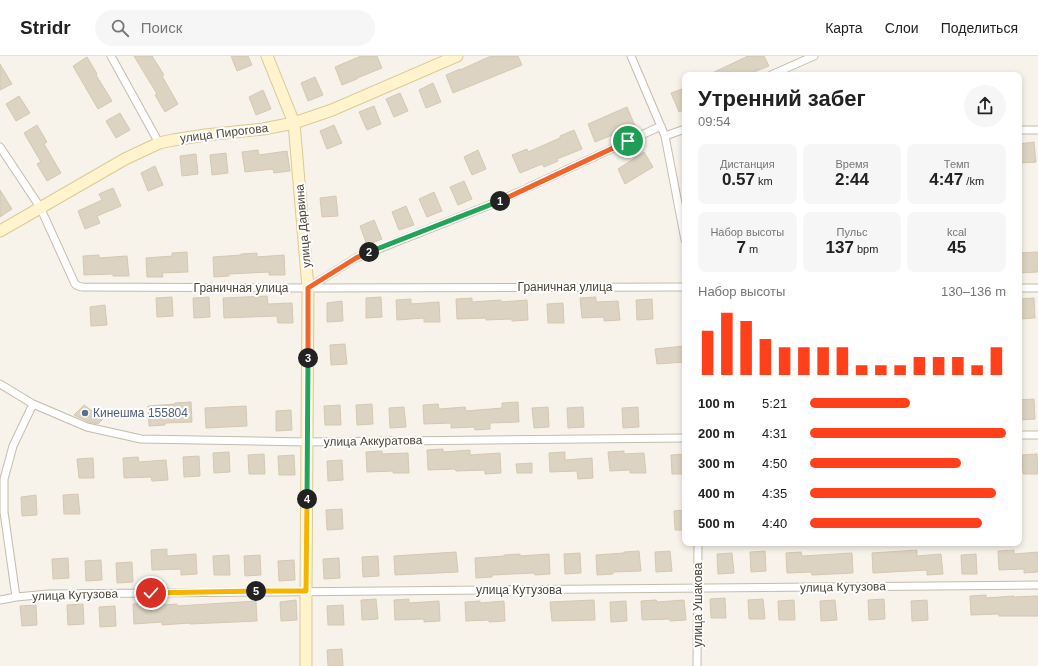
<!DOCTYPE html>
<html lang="ru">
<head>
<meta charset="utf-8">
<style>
	body { margin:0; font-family:Arial,sans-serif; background:#f6f6f6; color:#222; height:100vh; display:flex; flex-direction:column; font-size:15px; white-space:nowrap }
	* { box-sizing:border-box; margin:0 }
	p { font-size:13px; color:#767676 }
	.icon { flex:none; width:22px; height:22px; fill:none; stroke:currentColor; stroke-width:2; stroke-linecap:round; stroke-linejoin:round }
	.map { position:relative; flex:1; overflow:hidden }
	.drawer { position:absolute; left:682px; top:16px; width:340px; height:474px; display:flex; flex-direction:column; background:#fff; border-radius:8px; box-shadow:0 2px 6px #0003 }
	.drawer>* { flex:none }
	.pin { position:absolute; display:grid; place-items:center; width:34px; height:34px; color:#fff; margin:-17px; border:2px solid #fff; border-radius:50%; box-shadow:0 1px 4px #0007 }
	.km { position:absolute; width:20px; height:20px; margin:-10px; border-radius:50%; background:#222; color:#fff; font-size:11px; line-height:20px; text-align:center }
	.round { display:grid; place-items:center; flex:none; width:42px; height:42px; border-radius:21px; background:#f6f6f6 }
	.summary { display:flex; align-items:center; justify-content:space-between; height:68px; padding:0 16px }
	h1 { font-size:22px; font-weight:600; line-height:30px }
	.stats { display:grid; grid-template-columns:repeat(3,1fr); gap:6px; height:68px; padding:4px 16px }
	.stats div { display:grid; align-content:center; border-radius:8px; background:#f6f6f6; text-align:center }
	.stats b { font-size:17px; font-weight:600 }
	.stats small { font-size:11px; font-weight:400 }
	.stats p { font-size:11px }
	.chart { height:112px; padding:8px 16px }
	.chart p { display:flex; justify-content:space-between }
	.chart svg { width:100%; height:72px; margin-top:4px; stroke:#ff401a; stroke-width:6 }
	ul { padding:0 16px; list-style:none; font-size:13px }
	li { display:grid; grid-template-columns:64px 48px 1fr; align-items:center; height:30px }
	li i { height:10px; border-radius:5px; background:#ff401a }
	header { display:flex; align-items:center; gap:24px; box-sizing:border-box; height:56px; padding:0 20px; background:#fff; border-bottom:1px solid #e0e0e0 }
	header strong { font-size:19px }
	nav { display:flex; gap:22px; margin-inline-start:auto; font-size:14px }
	.search { width:280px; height:36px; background:#f6f6f6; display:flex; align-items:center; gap:10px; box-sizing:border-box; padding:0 14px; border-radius:22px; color:#767676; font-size:15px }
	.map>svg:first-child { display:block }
	.building { fill:#ddd3c2; stroke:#d6c8b1 }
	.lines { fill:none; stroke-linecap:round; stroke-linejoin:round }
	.street-casing { stroke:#c4bcac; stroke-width:9 }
	.secondary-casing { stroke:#dcca96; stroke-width:13 }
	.street { stroke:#fff; stroke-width:7 }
	.secondary { stroke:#fff4cd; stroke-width:11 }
	.split-1-casing { stroke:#fff; stroke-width:8 }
	.split-2-casing { stroke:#fff; stroke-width:8 }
	.split-3-casing { stroke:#fff; stroke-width:8 }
	.split-4-casing { stroke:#fff; stroke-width:8 }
	.split-5-casing { stroke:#fff; stroke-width:8 }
	.split-6-casing { stroke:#fff; stroke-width:8 }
	.split-1 { stroke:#f0652b; stroke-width:5 }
	.split-2 { stroke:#22a559; stroke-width:5 }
	.split-3 { stroke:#f0652b; stroke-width:5 }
	.split-4 { stroke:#22a559; stroke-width:5 }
	.split-5 { stroke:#f5b400; stroke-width:5 }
	.split-6 { stroke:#f5b400; stroke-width:5 }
	.service-dot { fill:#5c6f8a; stroke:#fff; stroke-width:1.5 }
	.labels { text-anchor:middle; stroke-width:4; stroke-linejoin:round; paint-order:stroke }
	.street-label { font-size:12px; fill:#4d4537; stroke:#fff }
	.service-label { font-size:12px; fill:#4e5e75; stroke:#fff; text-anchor:start }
</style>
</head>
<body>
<header>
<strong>Stridr</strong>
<div class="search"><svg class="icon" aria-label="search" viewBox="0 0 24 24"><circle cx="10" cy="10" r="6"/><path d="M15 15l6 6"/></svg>Поиск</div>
<nav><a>Карта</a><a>Слои</a><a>Поделиться</a></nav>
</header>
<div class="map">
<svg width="1038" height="610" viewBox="0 0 1038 610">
	<rect width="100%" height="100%" fill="#f7f3eb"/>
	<path class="building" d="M134,0H152L164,19L162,20L178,48L165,56L155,39L157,38Z
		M231,0H248L252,9L237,15Z
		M361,0H377L382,12L357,22V23L342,29L335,11Z
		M491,0H518L522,9L453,37L446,19L460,13V14Z
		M748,0H764L769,10L746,19H708Z
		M87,1L97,18L96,19L112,45L98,53L73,10Z
		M0,8L12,28L0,34Z
		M315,21L323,39L308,45L301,27Z
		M433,27L441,46L426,52L419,34Z
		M685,32V53L679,56L671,37Z
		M263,34L271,53L256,59L249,41Z
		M400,37L408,55L394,61L386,43Z
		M19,40L30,57L16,65L6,48Z
		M374,50L381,68L367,74L359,56Z
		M627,51L635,70L595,86L588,68Z
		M120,57L130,74L116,82L106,65Z
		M37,69L47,86L44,88L61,117L47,125L37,108L41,106L24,77Z
		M334,69L342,87L327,93L320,75Z
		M574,74L582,93L557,103L558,105L544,111L542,108L520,117L512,99L527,93L528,96L560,82V80Z
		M1034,86L1036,106L1020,107L1019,88Z
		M258,94L259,99L287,95L290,115L274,117L273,113L245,116L242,96Z
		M478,94L486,113L472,119L464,101Z
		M644,96L653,111L625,128L618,113Z
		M226,97L228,117L212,119L210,99Z
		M196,98L198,118L182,120L180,100Z
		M155,110L163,129L148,135L141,117Z
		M464,125L472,143L458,149L450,131Z
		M113,132L121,150L97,160L100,167L85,173L78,155L102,144L99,138Z
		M0,134L12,153L0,161Z
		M434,136L442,155L427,161L419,143Z
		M336,140L338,160L322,161L320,142Z
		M406,150L414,169L399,174L392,156Z
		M374,164L382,183L367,189L360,170Z
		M187,196L188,216L162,217L163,221H147L146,202L172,200V197Z
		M1038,196V216L1019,217V197Z
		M257,197V201L284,199L285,219H269V216L229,218V220L214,221L213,201L241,199V198Z
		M99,199V202L127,200L129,220H113V218L84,219L83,200Z
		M267,240L268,248L292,247L293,267H278L277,260L224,262L223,242Z
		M172,241L173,260L157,261L156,242Z
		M209,241L210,261L194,262L193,242Z
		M381,241L382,261L366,262V242Z
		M596,241V246L618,245L620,264L604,265V261L582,262L580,242Z
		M472,242V246L501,244V246L527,244L528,264L512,265V263L486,264V262L457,263L456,243Z
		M1034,242L1035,262L1019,263V243Z
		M411,243V248L439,246L440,266H424V262L397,264L396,244Z
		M652,243L653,263L637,264L636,244Z
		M342,245L343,265L327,266V247Z
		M563,247L564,267H548L547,248Z
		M105,249L107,269L91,270L90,251Z
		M345,288L347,308L331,309L330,289Z
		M685,290V306L657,308L655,293Z
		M1034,343L1035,363L1019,364V344Z
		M191,346L192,366L165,367V369L149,370L148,350L175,348V347Z
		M518,346L519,366L490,367V373L475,374L474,371L451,372V367L424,368L423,349L438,348L439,353L465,351L466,355L502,352V347Z
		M372,348L373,368L357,369L356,349Z
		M84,349L103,363L98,368L89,366L74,359Z
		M340,349L341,369H325L324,350Z
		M246,350L247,370L206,372L205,352Z
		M404,351L406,371L390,372L389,352Z
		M548,351L549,371L534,372L532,352Z
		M583,351L584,371L568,372L567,352Z
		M638,351L639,371L623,372L622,352Z
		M291,354L292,374L276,375V355Z
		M443,393V396L470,394V399L500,397L501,417L485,418V414L456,415L455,413L428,414L427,394Z
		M382,395V398L408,397L409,417H393V415L367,416L366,396Z
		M624,395V398L644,397L646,417H630V414L610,415L608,396Z
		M229,396L230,416L214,417L213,397Z
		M565,396V404L592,402L593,422L578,423L577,415L550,416L549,397Z
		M264,398L265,418H249L248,399Z
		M685,398V418H672L671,399Z
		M1037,398L1038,418H1023L1022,399Z
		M294,399L295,419H279L278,400Z
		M199,400L200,420L184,421L183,401Z
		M138,401L139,406L166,404L168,424L152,425L151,421L124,422L123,402Z
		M93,402L94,422H79L77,403Z
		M342,404L343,424L328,425L327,405Z
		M532,407V417H517L516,408Z
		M78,438L80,458H64L63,439Z
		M36,439L37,459L22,460L21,441Z
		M342,453L343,473L327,474L326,454Z
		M685,454V474H675L674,455Z
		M167,493V500L196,498L197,518L181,519V513L152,514L151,494Z
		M917,494V500L941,498L943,518L927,519V514L873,517L872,497Z
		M1014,494V498L1038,496V516L1024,517V513L999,514L998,495Z
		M639,495L641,515L613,516V518L597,519L596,499L624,497V496Z
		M670,495L672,515L656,516L655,496Z
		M765,495L766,515L751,516L750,496Z
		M456,496L458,516L395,519L394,500Z
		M801,496L802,500L852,497L853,517L812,519L811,516L787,517L786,497Z
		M580,497L581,517L565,518L564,498Z
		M732,497L734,517L718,518L717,498Z
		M520,498V500L549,498L550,518L535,519L534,517L492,519V521L476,522L475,502L504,500V499Z
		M976,498L977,518H962L961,499Z
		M229,499L230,519H214L213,500Z
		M260,499L261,519L245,520L244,500Z
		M378,500L379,520L363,521L362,501Z
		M68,502L69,522L53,523L52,503Z
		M339,502L340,522L324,523L323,503Z
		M101,504L102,524L86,525L85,505Z
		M294,504L295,524L279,525L278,505Z
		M132,506L133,526L117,527L116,507Z
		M986,539V542L1014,540V541L1038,540V560H999V558L971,559L970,540Z
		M725,542L726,562H711L710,543Z
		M376,543L378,563L362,564L361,544Z
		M409,543V547L439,545L440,565L424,566V563L395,564L394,544Z
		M763,543L765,563H749L748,544Z
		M884,543L885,563L869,564L868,544Z
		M296,544L297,564L281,565L280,546Z
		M594,544L595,564L552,565L550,546Z
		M656,544L657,546L684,544L686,564L670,565V563L642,564L641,545Z
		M794,544L795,564H779L778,545Z
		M835,544L837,564L821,565L820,545Z
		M927,544L928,564L912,565L911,545Z
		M256,545L257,565L190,568V567L162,569V566L134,568L133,548L149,547V550L177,548V550Z
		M480,545V547L504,545L505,565L489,566V564L466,565L465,546Z
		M626,545L627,565L611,566L610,546Z
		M83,548L84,568L68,569L67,549Z
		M36,549L37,569L22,570L20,550Z
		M343,549L344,569H328L327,550Z
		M115,550L116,570L100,571L99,551Z
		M342,593L343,610H328L327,594Z"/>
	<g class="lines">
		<defs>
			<path id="street" d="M111,0L159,87
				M631,0L665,80L685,184
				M771,19L814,0
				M1019,74H1038
				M665,80L685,73
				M0,91L40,151L75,228L78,230L82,231L308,232L685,231
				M308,232L356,202L497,146L661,70
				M1019,232H1038
				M0,328L33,348L87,371L141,383L307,386L685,382
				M1019,379H1038
				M16,541L4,456V423L13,390L33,348
				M0,544L16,541L49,538C378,534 708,533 1038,529
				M697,610L698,487"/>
			<path id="secondary" d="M267,0L294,67L308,232L306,535V610
				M0,175L125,103L159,87L173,84L205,79L263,73L294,67L332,54L457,0"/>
		</defs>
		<use href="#street" class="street-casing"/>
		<use href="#secondary" class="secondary-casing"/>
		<use href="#street" class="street"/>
		<use href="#secondary" class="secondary"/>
	</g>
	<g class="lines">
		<defs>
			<path id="split-1" d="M500,145L628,85"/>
			<path id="split-2" d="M369,196L500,145"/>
			<path id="split-3" d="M308,302V232L356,202L369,196"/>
			<path id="split-4" d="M307,443L308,302"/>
			<path id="split-5" d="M256,535H306L307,443"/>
			<path id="split-6" d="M151,537L256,535"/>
		</defs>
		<use href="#split-1" class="split-1-casing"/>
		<use href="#split-2" class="split-2-casing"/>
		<use href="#split-3" class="split-3-casing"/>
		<use href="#split-4" class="split-4-casing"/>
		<use href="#split-5" class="split-5-casing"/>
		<use href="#split-6" class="split-6-casing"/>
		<use href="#split-1" class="split-1"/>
		<use href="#split-2" class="split-2"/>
		<use href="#split-3" class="split-3"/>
		<use href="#split-4" class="split-4"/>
		<use href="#split-5" class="split-5"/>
		<use href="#split-6" class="split-6"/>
	</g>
	<circle class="service-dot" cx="85" cy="357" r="4"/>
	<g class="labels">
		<g class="street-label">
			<text transform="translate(224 77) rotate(-7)" y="4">улица Пирогова</text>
			<text transform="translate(303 170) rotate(-95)" y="4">улица Дарвина</text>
			<text x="565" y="235">Граничная улица</text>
			<text x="241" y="236">Граничная улица</text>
			<text transform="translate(373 385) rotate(-1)" y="4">улица Аккуратова</text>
			<text transform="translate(843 531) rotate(-1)" y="4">улица Кутузова</text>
			<text x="519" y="538">улица Кутузова</text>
			<text transform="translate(75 539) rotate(-2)" y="4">улица Кутузова</text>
			<text transform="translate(698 549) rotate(-90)" y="4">улица Ушакова</text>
		</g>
		<g class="service-label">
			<text x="93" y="361">Кинешма 155804</text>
		</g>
	</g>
</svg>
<div class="pin" style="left:628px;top:85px;background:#1e9e55"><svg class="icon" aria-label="arrive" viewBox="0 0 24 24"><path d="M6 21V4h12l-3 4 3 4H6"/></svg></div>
<div class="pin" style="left:151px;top:537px;background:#d93025"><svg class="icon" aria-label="check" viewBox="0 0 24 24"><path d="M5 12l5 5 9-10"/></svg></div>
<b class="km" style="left:500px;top:145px">1</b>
<b class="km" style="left:369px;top:196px">2</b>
<b class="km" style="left:308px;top:302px">3</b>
<b class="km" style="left:307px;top:443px">4</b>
<b class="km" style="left:256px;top:535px">5</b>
<section class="drawer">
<div class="summary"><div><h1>Утренний забег</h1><p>09:54</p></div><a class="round"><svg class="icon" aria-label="share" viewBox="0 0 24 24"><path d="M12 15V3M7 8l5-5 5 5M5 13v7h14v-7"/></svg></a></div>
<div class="stats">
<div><p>Дистанция</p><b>0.57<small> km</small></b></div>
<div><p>Время</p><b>2:44</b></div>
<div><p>Темп</p><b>4:47<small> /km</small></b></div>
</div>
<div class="stats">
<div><p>Набор высоты</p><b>7<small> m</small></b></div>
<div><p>Пульс</p><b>137<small> bpm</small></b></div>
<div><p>kcal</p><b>45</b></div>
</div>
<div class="chart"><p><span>Набор высоты</span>130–136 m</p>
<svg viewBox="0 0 160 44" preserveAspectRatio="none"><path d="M5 44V17M15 44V6M25 44V11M35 44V22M45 44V27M55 44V27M65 44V27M75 44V27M85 44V38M95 44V38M105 44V38M115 44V33M125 44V33M135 44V33M145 44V38M155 44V27"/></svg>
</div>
<ul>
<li><b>100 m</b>5:21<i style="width:51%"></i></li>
<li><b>200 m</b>4:31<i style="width:100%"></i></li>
<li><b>300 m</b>4:50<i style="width:77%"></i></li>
<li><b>400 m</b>4:35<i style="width:95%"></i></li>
<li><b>500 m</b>4:40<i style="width:88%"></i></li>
</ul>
</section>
</div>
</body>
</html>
